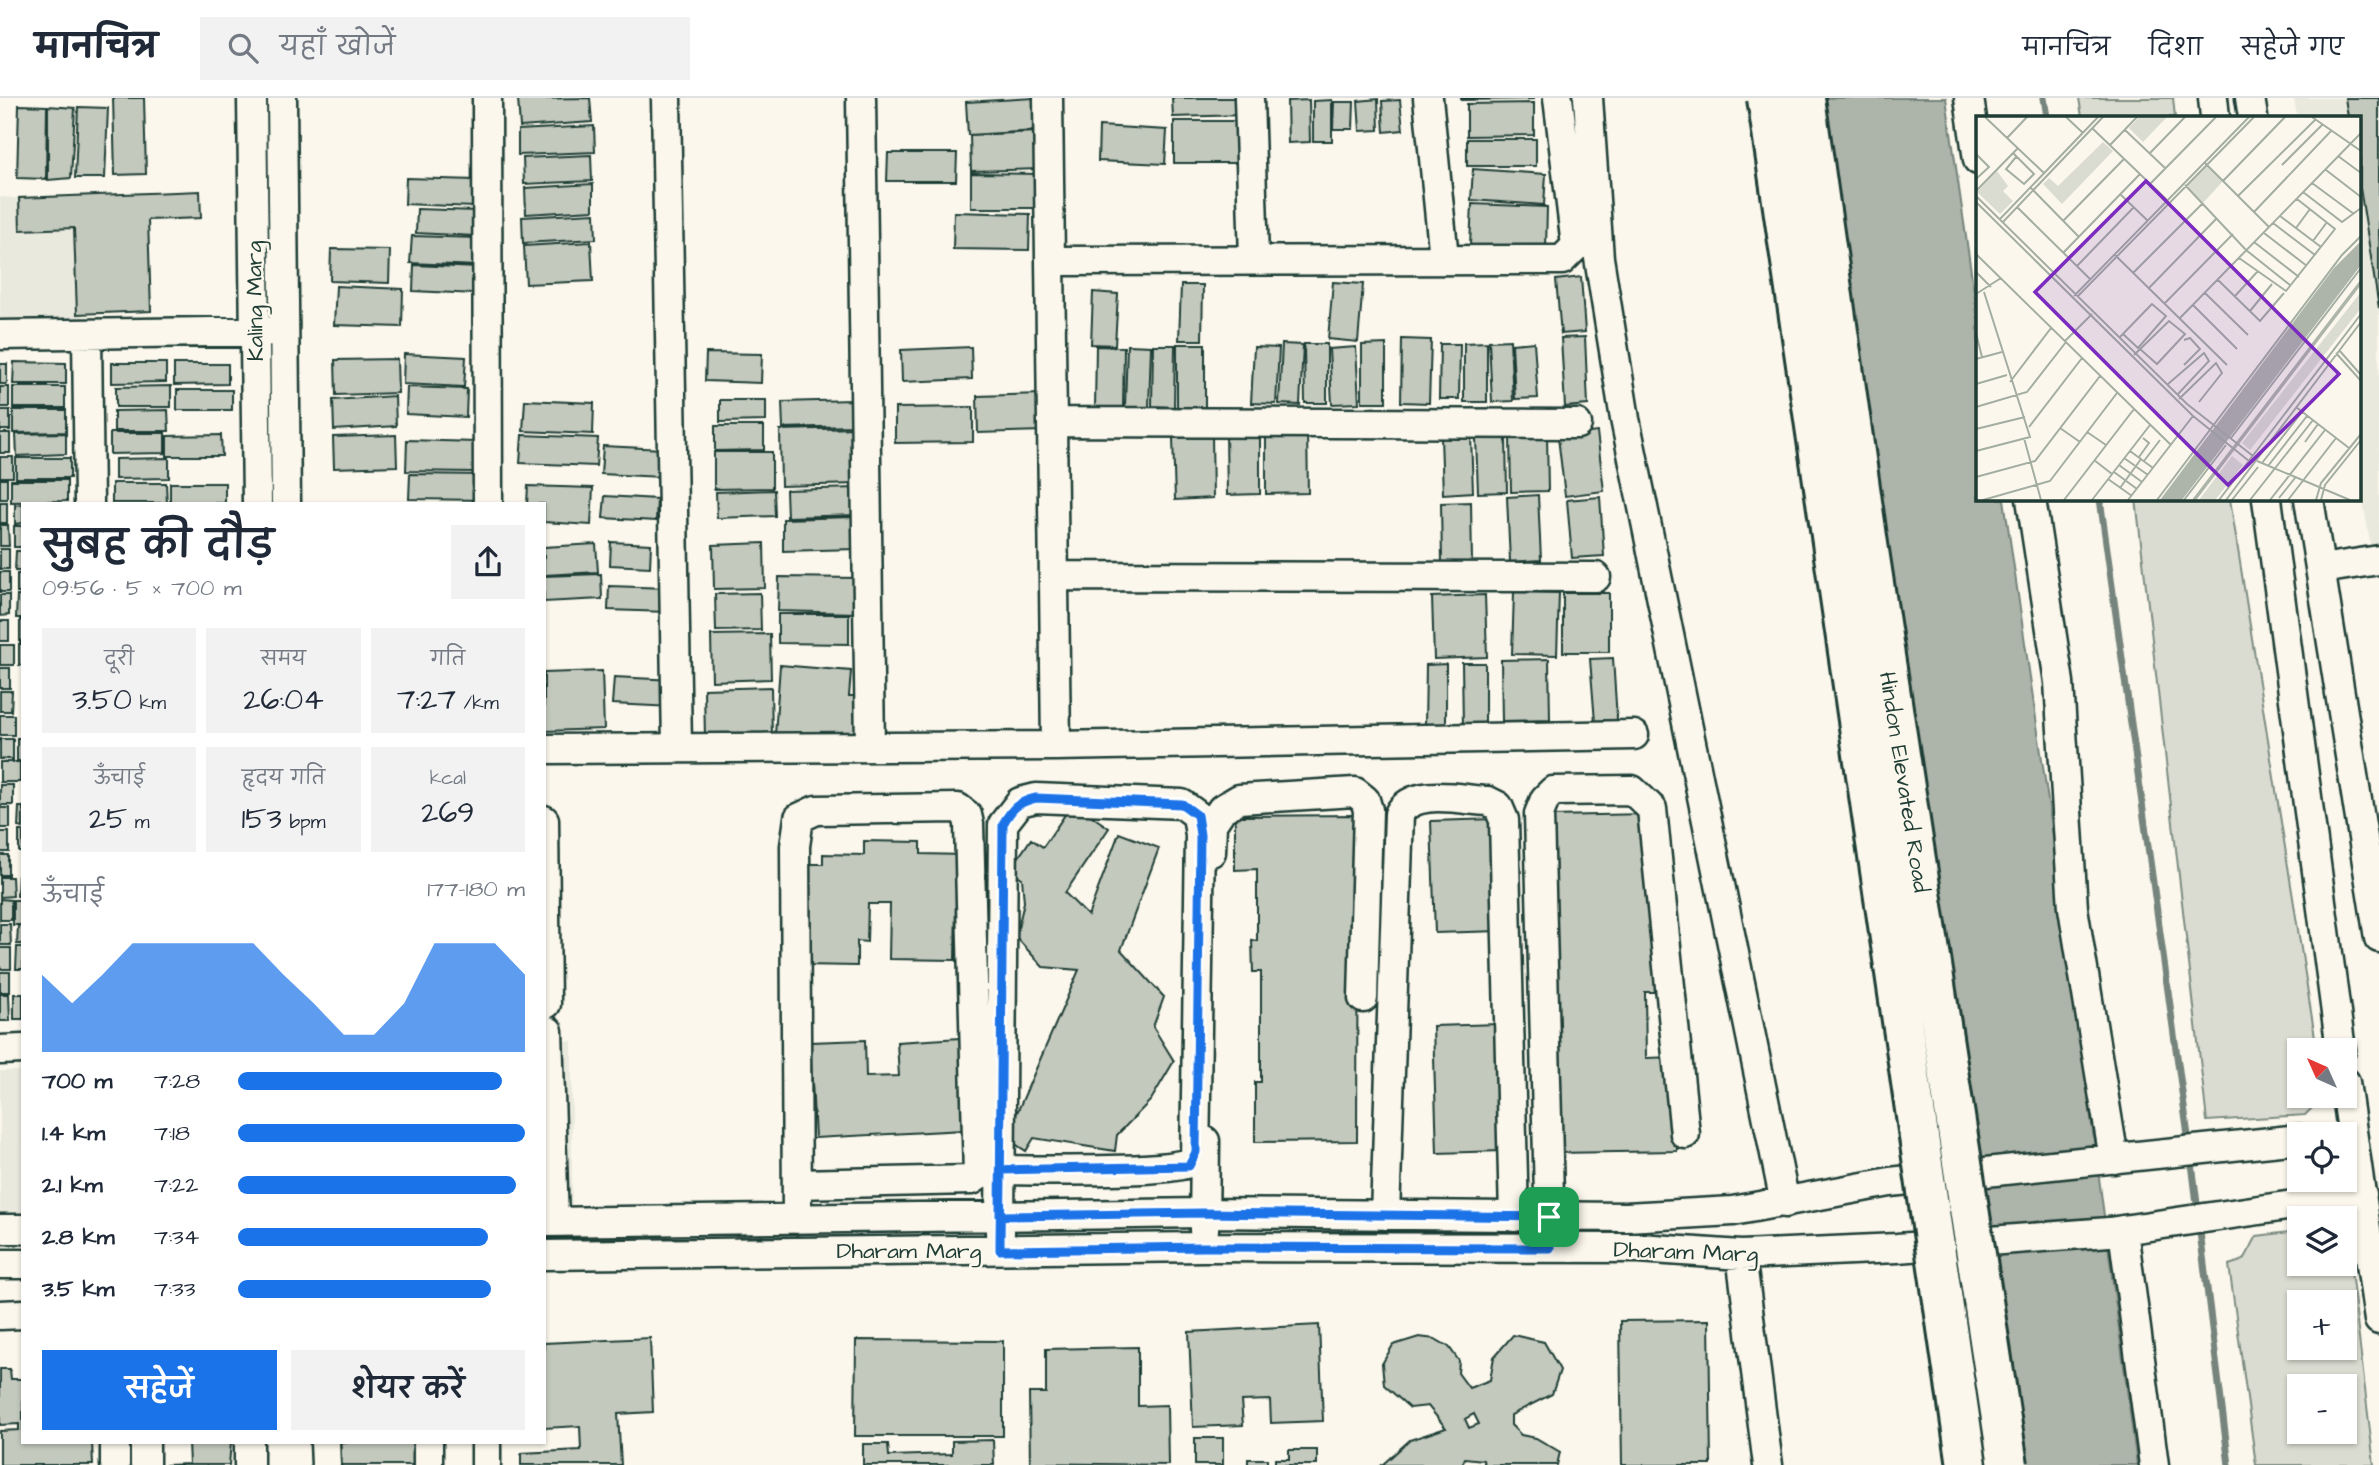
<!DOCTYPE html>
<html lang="hi">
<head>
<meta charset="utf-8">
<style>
	body { margin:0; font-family:"Architects Daughter","Playpen Sans Deva",sans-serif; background:#f2f2f3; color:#1f2937; height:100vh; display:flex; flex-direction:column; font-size:26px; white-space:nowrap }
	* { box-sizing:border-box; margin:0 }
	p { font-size:23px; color:#747a83 }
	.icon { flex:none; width:38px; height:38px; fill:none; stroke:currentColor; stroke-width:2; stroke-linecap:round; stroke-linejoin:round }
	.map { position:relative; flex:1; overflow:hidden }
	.details { position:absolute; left:21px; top:404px; width:525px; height:942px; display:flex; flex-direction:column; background:#fff; border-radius:0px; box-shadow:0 2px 5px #0004 }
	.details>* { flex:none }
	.needle { width:46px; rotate:315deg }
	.tools { position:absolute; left:2287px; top:940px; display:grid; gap:14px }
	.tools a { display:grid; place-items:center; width:70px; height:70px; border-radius:0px; background:#fff; box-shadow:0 2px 5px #0004; font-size:35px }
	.pin { position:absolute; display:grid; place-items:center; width:60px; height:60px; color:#fff; margin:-30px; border-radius:14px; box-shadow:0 4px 10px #0006 }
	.round { display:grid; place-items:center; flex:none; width:74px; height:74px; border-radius:0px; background:#f2f2f3 }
	.headline { display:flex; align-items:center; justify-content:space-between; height:119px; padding:0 21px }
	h1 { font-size:38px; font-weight:600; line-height:52px }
	.metrics { display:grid; grid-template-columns:repeat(3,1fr); gap:10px; height:119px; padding:7px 21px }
	.metrics div { display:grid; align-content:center; border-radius:0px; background:#f2f2f3; text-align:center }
	.metrics b { font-size:30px; font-weight:600 }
	.metrics small { font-size:19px; font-weight:400 }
	.metrics p { font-size:19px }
	.chart { height:196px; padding:14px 21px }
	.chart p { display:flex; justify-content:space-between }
	.chart svg { width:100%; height:126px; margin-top:7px; fill:#1a73e8; opacity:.7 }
	.primary-button { display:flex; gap:14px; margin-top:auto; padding:14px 21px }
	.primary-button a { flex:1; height:80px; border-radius:0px; background:#1a73e8; color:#fff; font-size:28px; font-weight:600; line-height:80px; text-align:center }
	.primary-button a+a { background:#f2f2f3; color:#1f2937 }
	ul { padding:0 21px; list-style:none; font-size:23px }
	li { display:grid; grid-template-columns:112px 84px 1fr; align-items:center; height:52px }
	li i { height:18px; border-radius:9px; background:#1a73e8 }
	header { display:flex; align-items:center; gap:42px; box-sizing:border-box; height:98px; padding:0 35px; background:#fff; border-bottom:2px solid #e0e1e3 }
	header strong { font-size:33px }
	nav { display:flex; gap:38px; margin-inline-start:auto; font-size:24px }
	.search { width:490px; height:63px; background:#f2f2f3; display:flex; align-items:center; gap:18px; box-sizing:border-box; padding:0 24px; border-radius:0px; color:#747a83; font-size:26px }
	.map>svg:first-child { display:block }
	.built { fill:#eae9de }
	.green { fill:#dbdcd1; stroke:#7d8c82; stroke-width:2; fill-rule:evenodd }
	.water { fill:#adb4aa; stroke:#74847b; stroke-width:2 }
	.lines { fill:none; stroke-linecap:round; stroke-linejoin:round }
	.stream { stroke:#74847b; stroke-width:7 }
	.building { fill:#c4c9be; stroke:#1f3d34; stroke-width:2; fill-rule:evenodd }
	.minor-casing { stroke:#1f3d34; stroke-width:33 }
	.minor { stroke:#fbf7ec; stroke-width:28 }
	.highway-bridge-casing { stroke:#1f3d34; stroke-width:44; stroke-linecap:butt }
	.highway-bridge { stroke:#fbf7ec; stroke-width:38 }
	.route-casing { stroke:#fff; stroke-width:14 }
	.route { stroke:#1a73e8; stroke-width:9 }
	.labels { text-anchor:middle; stroke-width:5; stroke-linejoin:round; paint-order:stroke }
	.street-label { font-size:23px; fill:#1f3d34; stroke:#fbf7ec }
	.inset-river { fill:none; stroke:#adb4aa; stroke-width:3.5 }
	.inset-road { fill:none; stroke:#a3ada2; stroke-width:2 }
	.view { fill:#7b2cbf; fill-opacity:0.15; stroke:#7b2cbf; stroke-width:3.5 }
	.inset-edge { fill:none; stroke:#1f3d34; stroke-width:3.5 }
</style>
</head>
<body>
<header>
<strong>मानचित्र</strong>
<div class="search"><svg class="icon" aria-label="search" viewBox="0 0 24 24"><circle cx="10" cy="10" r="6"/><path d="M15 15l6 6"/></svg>यहाँ खोजें</div>
<nav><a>मानचित्र</a><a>दिशा</a><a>सहेजे गए</a></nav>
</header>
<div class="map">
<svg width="2379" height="1367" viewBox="0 0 2379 1367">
	<rect width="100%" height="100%" fill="#fbf7ec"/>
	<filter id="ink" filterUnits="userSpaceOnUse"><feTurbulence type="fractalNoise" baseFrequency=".0143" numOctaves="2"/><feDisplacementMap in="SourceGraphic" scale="14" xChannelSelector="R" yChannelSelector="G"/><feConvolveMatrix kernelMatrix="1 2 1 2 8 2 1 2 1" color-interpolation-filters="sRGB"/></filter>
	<g filter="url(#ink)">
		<path class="built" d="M2294,0H2379V455L2372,456L2360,386V19H2297Z
			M0,99L19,100L20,132L79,130L84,229L0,231Z
			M544,943H572V1108H544Z
			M0,973H23V1117H0Z"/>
		<path class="green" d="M2079,0H2173L2175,19H2082Z
			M2136,401H2230L2317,952H2300V998H2324L2305,1017L2207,1023Z
			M2299,1133L2300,1166H2345V1152L2349,1156L2374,1367H2256L2229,1167L2244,1162L2257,1138ZM2300,1204H2345V1250H2300ZM2300,1288H2345V1334H2300Z"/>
		<path class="water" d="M1798,0H1946L1978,222V401H2004L2060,785L2137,1367H1988L1929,894Z"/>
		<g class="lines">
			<path class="stream" d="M2044,0L2047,19
				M2100,401L2189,1045
				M2191,1057L2198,1114
				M2199,1126L2229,1367"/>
		</g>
		<path class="building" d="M113,0H144L146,76L115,77Z
			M590,0L592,24L520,29L518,1Z
			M1034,0L1036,33L968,37L966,4Z
			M1172,0H1243L1244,17L1173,19Z
			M1461,0H1534V1L1461,2Z
			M2345,0H2379V210L2360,90V19H2348Z
			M1378,1L1379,32L1360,33L1358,3Z
			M1309,2L1310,44L1288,45L1287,3Z
			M1332,2V43H1313V3Z
			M1400,2L1403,32L1384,34L1382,3Z
			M1334,4H1354L1353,31H1333Z
			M1534,5V37L1467,38V6Z
			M19,7L47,8L46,81L17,80Z
			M48,8L75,10L71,80L48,82Z
			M78,9L108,10L105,80H75Z
			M1174,23H1250V65H1174Z
			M594,28L595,54L518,57V32Z
			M1099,28L1167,32L1165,66L1098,63Z
			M1039,34L1040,71L971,73L970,37Z
			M1467,41H1536V68H1467Z
			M888,55H957L956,83H887Z
			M591,57L592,83L524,86L523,60Z
			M1473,71L1546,76L1544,107L1471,102Z
			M971,75L1041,76L1040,110H971Z
			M406,80L476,82L474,109L405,106Z
			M593,86V112L526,116L525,90Z
			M200,93L201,120L148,122L151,213L77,216L74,130L20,132L19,100Z
			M1472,106L1547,109L1546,151L1470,147Z
			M417,111L477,113L475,138L416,135Z
			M954,114L1030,116L1029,152L953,151Z
			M595,115L596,141L523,145L522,119Z
			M412,138L478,140L477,168L410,165Z
			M591,144L593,183L526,186L524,148Z
			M331,151L390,152L389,185L330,183Z
			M414,167L478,170L477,196L413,193Z
			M1581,179L1585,234L1561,236L1556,182Z
			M1333,184L1363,186L1358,244L1328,241Z
			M1181,187H1203L1202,242H1179Z
			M336,188L403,191L402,229L334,227Z
			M1093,194L1118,196L1115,247L1091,246Z
			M1585,239L1588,307L1565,309L1561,240Z
			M1402,241L1431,242L1429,305L1401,304Z
			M1510,242L1513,303L1492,304L1489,243Z
			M1487,244V304H1464V245Z
			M1534,244L1538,300L1515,301L1512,246Z
			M1177,246H1205V310H1177Z
			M1282,246L1303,247L1300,307L1279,306Z
			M1304,246H1327V305H1305Z
			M1386,246V304H1362V247Z
			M1440,246H1460L1459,301H1439Z
			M1127,247L1151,248L1149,309H1125Z
			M1153,247H1175L1174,309L1152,308Z
			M1096,248L1124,249L1123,311H1095Z
			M971,249L972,281L902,284L901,252Z
			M1254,249L1279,250L1276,306L1251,305Z
			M1356,249L1359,305L1332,306L1329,251Z
			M706,255L762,256L761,285L705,283Z
			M404,256L466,259L464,289L403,286Z
			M397,261L398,295L336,297L335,262Z
			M14,264L66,265V286H13Z
			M112,265H166V284L112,285Z
			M0,266H7V286H0Z
			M174,266H228V286L174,287Z
			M171,288V309H116V289Z
			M0,289H9V309H0Z
			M13,289H65V310H13Z
			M407,289L467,291L466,319L406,316Z
			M177,292H232V312H177Z
			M1042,296L1044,333L978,335L977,298Z
			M395,298L396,328L334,332L333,302Z
			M525,302L594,305L593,336L523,333Z
			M720,302H766V323L720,324Z
			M851,302L852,328L783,330L782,304Z
			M973,309V344L895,345V310Z
			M0,312H10V332H0Z
			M13,312H66V334L13,335Z
			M168,312L169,333H114V313Z
			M715,328H764V352L715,353Z
			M857,330L858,386L781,388L780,332Z
			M1307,332L1308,395L1266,396V333Z
			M1597,334L1604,393L1565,398L1558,339Z
			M0,335H10V355H0Z
			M66,335V356L17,358L16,336Z
			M110,335H165V355L110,356Z
			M1260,335V396L1227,397L1226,336Z
			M1547,336L1548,393L1511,394L1510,338Z
			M221,337L222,358H167V338Z
			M396,337L397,368L334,370L333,339Z
			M522,337L598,340L596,368L520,365Z
			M1471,337L1473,394L1443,396L1441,339Z
			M1212,338L1213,400L1175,402L1173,340Z
			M1506,339L1507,394L1478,395L1476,340Z
			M407,342L476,344L475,374L406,373Z
			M603,348L663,351L662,379L601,376Z
			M714,354H772V390L714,391Z
			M0,359H13V379H0Z
			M16,360H70V380H16Z
			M169,360V380L115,381V361Z
			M410,376L485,377V402L409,401Z
			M0,381H7V401H0Z
			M11,382H67V403L11,404Z
			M112,385H166L167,405H112Z
			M170,385H225V405L170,406Z
			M528,388L593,390L591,427L544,424V406H527Z
			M857,390L858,417L787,419L786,392Z
			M774,392L775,418L717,420L716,394Z
			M1538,397L1541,462L1510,464L1507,399Z
			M605,398L657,401L656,423L603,420Z
			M1600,399L1604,458L1572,460L1567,402Z
			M0,404H7V425H0Z
			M1471,404L1472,464L1442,465L1441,405Z
			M23,406V425L15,426V407Z
			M855,419V451L783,453V421Z
			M0,427H8L9,448H0Z
			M14,428H23V449H14Z
			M611,444L651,446L650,469L610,467Z
			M764,445L765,490L714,491L713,447Z
			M596,446L598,474L544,477V449Z
			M0,451H9V471H0Z
			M16,453H23V473H15Z
			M0,474H9V494H0Z
			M17,476H23V495H17Z
			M601,476L602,501L544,504V478Z
			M779,479L859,480L858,515L778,513Z
			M609,488L668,490L667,514L608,512Z
			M1514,494L1559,495L1557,557L1512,556Z
			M760,495L761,532L716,533L715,496Z
			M1563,495H1609V554H1563Z
			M0,497H9V517L0,518Z
			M1485,497L1487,559L1434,561L1432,499Z
			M17,498H23V520H16Z
			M778,516H849V546L778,545Z
			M20,522H23V544H20Z
			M0,523H9V543H0Z
			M770,536L771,581L712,583L711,537Z
			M19,546H23V567H19Z
			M0,547H14V567H0Z
			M1613,560L1617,622L1595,624L1590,561Z
			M1549,561L1550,622L1502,623L1501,562Z
			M1462,565H1485V628H1463Z
			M1446,566V629H1425L1426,567Z
			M780,567L851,573L849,598H860L856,643L775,637Z
			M0,570H10V590H0Z
			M602,573L604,631L544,633V575Z
			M614,579L674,582L673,609L612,606Z
			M771,589L772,638L705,640L704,591Z
			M0,593H12L11,613H0Z
			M0,617H14V637H0Z
			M17,640H23V663H17Z
			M0,641H13V661H0Z
			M0,664H20V684H0Z
			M0,687H13V707H0Z
			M1073,705L1109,730L1065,795L1088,818L1119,735L1159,750L1121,852L1164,899L1153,929L1174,963L1151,1002L1117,1037L1115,1053L1034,1040L1026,1053L1006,1040L1079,872L1043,869L1016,839L1024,804L1022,780L1010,772L1031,741L1043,749Z
			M19,709H23V730L18,729Z
			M0,710H10V730H0Z
			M1647,716L1662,894H1645L1646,960L1675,959L1677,1053L1556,1055L1551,718Z
			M1358,717L1357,1043L1255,1044V984H1261V874H1253L1252,842L1257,843V771L1235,772V718Z
			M1497,721L1500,833L1435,835L1431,723Z
			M19,733H23V754H19Z
			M0,734H9V754H0Z
			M864,743L921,744V756L964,757L963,803H956L955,862L889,861L890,806H868L867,844L857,843V868L802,867L804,766H823V756L864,757Z
			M0,757H8V777H0Z
			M18,778H23V799L17,798Z
			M0,779H12L13,798L0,799Z
			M0,801L11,802V822H0Z
			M13,802H23V827H13Z
			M0,826H10L11,847H0Z
			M18,828H23V846H17Z
			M17,849H23V871H16Z
			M0,850H11V871H0Z
			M0,874H10V894H0Z
			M0,896H9L10,923H0Z
			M14,896H23V921H14Z
			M1499,926L1502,1053L1437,1055L1433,928Z
			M960,940L964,1032L815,1040L810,944L865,942L866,979L899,978L897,944Z
			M1709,1222L1711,1367H1622L1620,1223Z
			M1319,1227L1323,1323L1271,1325L1270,1302L1241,1303L1243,1327L1193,1329L1189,1234Z
			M1513,1237L1544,1244L1560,1272L1552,1296L1511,1317V1327L1521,1337L1536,1340L1560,1354L1557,1367H1484L1483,1362L1465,1360L1462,1367H1382L1410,1342L1446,1330L1428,1308L1410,1310L1384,1287L1382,1266L1393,1247L1419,1239L1435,1241L1449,1249L1459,1263L1458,1275L1469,1290L1490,1282L1494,1259ZM1474,1316L1479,1326L1469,1330L1465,1321Z
			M650,1240L653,1314L618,1316L621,1367H521V1355L581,1352L580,1328L544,1330V1245Z
			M856,1242L1003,1243V1338H855Z
			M1138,1249V1308L1167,1307L1168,1367L1030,1365L1029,1295H1046V1251Z
			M0,1271H10L11,1281H23V1344H92L93,1367H0V1333L19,1332V1326L0,1327Z
			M1195,1340H1223V1367H1195Z
			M993,1342L994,1367H863V1346H888L889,1358L952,1356V1343Z
			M188,1344H231L229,1367H165L189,1366Z
			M335,1344H419V1367H335Z
			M1289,1352H1317V1367H1275V1361H1289Z
			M1248,1361H1267V1367H1248Z"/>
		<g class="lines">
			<defs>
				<path id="minor" d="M252,0L257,406
					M282,0L286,406
					M487,0L488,406
					M666,0L677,649
					M861,0L870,649
					M1048,0L1056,648
					M1249,0L1254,161
					M1428,0L1444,160
					M1588,0L1599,160L1625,321L1785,1105
					M1969,0L1978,62
					M2213,0L2215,19
					M2250,0L2253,19
					M1050,163L1562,162L1576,148L1558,0
					M87,236L89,406
					M0,237L274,233
					M1052,324L1577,326
					M2031,401L2059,584L2073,810L2114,1061
					M2267,401L2341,952
					M2309,401L2379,840
					M2321,471L2379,462
					M1054,478L1596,479
					M544,651L1056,648L1634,637
					M544,722L546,906
					M1211,754L1212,726L1222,711L1239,701L1355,694L1365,702L1368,712L1363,900
					M548,933L554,1124
					M0,952L23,951
					M2345,984L2379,1222
					M797,1086L972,1082L978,1078L969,726L967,717L958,710L816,712L799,720L795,748L797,1121
					M1385,1117L1399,716C1413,689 1462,702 1488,703L1498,708L1504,722L1514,1119
					M544,1124L1204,1115L1626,1119L1733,1113L1890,1084L2300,1041
					M0,1131H23
					M1204,1132L1205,1043
					M2123,1132L2154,1367
					M1000,1135L1003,726L1020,704L1036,700L1182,706L1197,717L1200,737L1195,1062C1181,1076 1030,1072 1001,1072
					M1550,1136L1539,716L1545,701L1553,693L1632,692L1652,711L1685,1036
					M544,1157L1204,1149L1639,1150L1741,1157L1897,1150L2109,1134L2362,1097
					M1741,1157L1768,1367
					M0,1166H23
					M0,1217L23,1216
					M115,1344V1367
					M145,1344V1367
					M249,1344V1367
					M325,1344L326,1367
					M428,1344V1367
					M486,1344V1367"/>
			</defs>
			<use href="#minor" class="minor-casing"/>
			<use href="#minor" class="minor"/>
			<defs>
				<path id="highway-bridge" d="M1767,0L1967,1367
					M1805,0L1868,446L2008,1367"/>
			</defs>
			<use href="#highway-bridge" class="highway-bridge-casing"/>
			<use href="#highway-bridge" class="highway-bridge"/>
		</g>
	</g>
	<g class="lines" filter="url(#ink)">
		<defs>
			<path id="route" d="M1549,1119L1204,1115L1000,1118L1003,726C1012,710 1018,704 1036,700L1182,706L1197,717L1200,737L1196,1054L1189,1068L1001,1072C1001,1099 1000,1125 1000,1152L1204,1149L1550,1150L1549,1119"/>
		</defs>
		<use href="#route" class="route-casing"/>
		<use href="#route" class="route"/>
	</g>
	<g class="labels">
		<g class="street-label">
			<text transform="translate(254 203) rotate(-91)" y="8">Kaling Marg</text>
			<text transform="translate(1905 684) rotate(81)" y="8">Hindon Elevated Road</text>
			<text x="909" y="1160">Dharam Marg</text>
			<text transform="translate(1686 1153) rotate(2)" y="8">Dharam Marg</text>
		</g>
	</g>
	<g transform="translate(1976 18)">
		<rect width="385" height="385" fill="#fbf7ec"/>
		<path d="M163,1H191L167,26L153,12ZM127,26L137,35L86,88L67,68L73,62L82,70ZM231,49L247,65L227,87L210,70ZM21,55L32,70L27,75L37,85L24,98L1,76ZM385,176V192L274,334L266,327ZM256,340L267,349L239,384H223Z" fill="#dbdcd1"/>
		<path d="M385,125V149L206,384H184L358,152Z" fill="#adb4aa"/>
		<path class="inset-river" d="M218,384L385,166"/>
		<path class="inset-road" d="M9,1L68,57M90,1L107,17M336,1L385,35M116,12L191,84M149,14L189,52M31,22L51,1M134,29L161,1M37,37L58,58L48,68L30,53L40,41M174,37L209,1M0,38L13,51L0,63M362,40L385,57M229,47L293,111M306,49L347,8M350,54L385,81M247,65L309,1M336,67L378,98M174,68L240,1M209,69L270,134L314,169M55,72L103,121M0,75L42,32M327,76L366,106L385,92M145,79L172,105M0,80L211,288L277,340M262,80L340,3M0,86L217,300L273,345M41,91L115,164M278,96L356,14M304,100L345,131M24,103L122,1M87,105L148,43M26,107L127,1M297,107L339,139M320,112L334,93M288,117L331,150M337,125L351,106M278,126L323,161M87,137L164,58M0,138L195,329M139,139L251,249M263,142L310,175L359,113L321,83M101,150L158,91M0,156L15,171M157,157L227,87M242,164L284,205L308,177M172,173L241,102M229,177L272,219M0,178L25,162M98,180L273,1M102,180L278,1M259,180L282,155M188,188L257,118M217,189L261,233M274,195L296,168M203,203L385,17M0,217L6,241M144,221L174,190L176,188L190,200L162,232L147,218M89,225L116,198M363,234L385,259M360,237L385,265M158,239L193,205L209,218L181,248L164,233M0,243L26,236M208,249L224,233L214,222L208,224M34,266L75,212M0,268L31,259M192,268L228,237L233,245L202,278M203,283L240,247L246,257L223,286M0,291L51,276L90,226M320,291L373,332M53,311L106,242M84,312L104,326M0,313L49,301M111,316L130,329M48,322L65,384M255,322L385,152M329,326L342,308M0,335L54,321L8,176M154,335L177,352M163,341L173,327L167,322M148,342L172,359M118,344L136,358M168,345L184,324M281,345L374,384M286,347L326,296M143,349L166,366M292,350L331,300M138,356L161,373M0,361L59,345L124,260M132,363L156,380M144,372L165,343M303,382L319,362M7,384L74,365L141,277M88,384L158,293M116,384L174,309M152,384L217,300M181,384L366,139L385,120M208,384L250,329M243,384L385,198M250,384L385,206M256,384L282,351M274,384L337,304M294,384L349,314M312,384L360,322M340,384L345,367L385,318M345,384L349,369L385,324"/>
		<path class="view" d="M170,65L363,258L252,369L59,176Z"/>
		<rect width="385" height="385" class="inset-edge"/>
	</g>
</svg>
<div class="tools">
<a><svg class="needle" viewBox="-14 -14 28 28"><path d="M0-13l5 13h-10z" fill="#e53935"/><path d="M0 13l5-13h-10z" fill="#747a83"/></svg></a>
<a><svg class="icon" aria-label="locate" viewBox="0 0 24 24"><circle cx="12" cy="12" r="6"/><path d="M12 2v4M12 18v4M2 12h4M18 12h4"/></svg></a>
<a><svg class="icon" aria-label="layers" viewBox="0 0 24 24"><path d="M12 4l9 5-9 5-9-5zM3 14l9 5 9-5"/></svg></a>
<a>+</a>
<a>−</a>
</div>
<div class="pin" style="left:1549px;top:1119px;background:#1e9e55"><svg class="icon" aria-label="arrive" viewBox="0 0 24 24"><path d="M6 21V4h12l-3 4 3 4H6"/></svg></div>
<section class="details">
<div class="headline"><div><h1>सुबह की दौड़</h1><p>09:56 · 5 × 700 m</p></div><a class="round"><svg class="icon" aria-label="share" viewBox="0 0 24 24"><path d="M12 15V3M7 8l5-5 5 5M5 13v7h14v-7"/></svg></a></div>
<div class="metrics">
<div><p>दूरी</p><b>3.50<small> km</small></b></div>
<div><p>समय</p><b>26:04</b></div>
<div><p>गति</p><b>7:27<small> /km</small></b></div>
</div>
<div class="metrics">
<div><p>ऊँचाई</p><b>25<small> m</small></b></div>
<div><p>हृदय गति</p><b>153<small> bpm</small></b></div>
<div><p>kcal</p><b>269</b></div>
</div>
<div class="chart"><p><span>ऊँचाई</span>177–180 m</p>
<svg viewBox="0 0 160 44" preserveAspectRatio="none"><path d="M0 44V17L10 27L20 17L30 6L40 6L50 6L60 6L70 6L80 17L90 27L100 38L110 38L120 27L130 6L140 6L150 6L160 17V44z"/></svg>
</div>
<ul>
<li><b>700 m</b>7:28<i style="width:92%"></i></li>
<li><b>1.4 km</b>7:18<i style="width:100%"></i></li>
<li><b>2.1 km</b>7:22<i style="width:97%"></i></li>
<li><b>2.8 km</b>7:34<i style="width:87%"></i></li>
<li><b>3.5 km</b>7:33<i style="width:88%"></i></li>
</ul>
<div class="primary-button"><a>सहेजें</a><a>शेयर करें</a></div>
</section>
</div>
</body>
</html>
